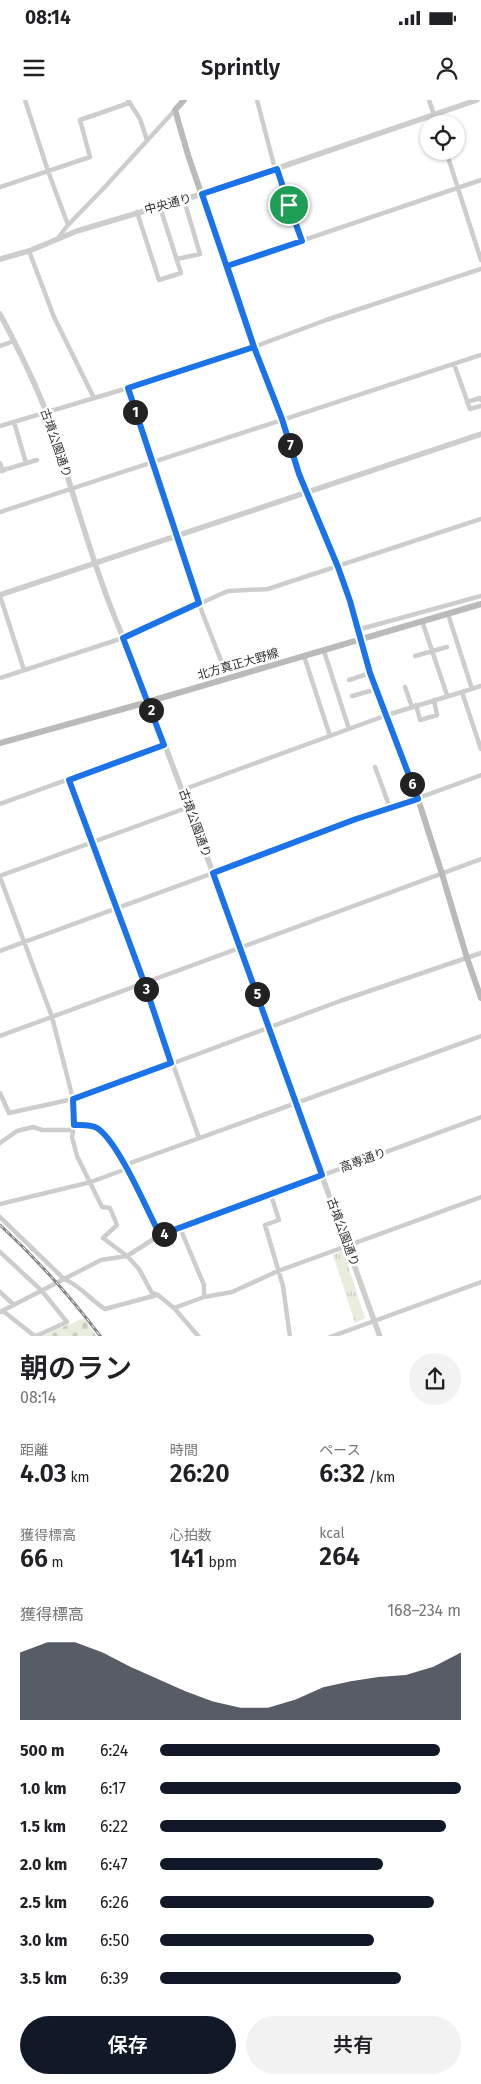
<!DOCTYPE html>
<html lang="ja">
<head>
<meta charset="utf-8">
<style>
	body { margin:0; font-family:"Fira Sans","Noto Sans JP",sans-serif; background:#f2f2f2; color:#202124; height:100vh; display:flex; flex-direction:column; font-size:19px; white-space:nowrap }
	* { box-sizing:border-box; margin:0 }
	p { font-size:16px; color:#757577 }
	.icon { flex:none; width:28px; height:28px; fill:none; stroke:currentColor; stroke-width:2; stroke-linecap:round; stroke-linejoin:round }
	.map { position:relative; height:1236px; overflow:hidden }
	.details { display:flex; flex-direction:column; background:#fff; flex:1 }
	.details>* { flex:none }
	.buttons { position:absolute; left:420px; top:15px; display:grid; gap:10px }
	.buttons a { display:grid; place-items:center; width:45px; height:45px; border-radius:50%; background:#fff; box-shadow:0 1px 4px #0004; font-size:25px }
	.pin { position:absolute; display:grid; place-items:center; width:42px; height:42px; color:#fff; margin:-21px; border:2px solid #fff; border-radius:50%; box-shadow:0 1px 5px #0007 }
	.km { position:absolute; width:25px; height:25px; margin:-12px; border-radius:50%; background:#222; color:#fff; font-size:14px; line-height:25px; text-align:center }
	.round { display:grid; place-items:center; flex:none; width:52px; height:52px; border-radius:26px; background:#f2f2f2 }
	.overview { display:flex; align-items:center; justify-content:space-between; height:85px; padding:0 20px }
	h1 { font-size:28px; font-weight:600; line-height:38px }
	.metrics { display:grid; grid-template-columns:repeat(3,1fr); gap:8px; height:85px; padding:5px 20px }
	.metrics div { display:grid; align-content:center }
	.metrics b { font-size:25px; font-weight:600 }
	.metrics small { font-size:14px; font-weight:400 }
	.metrics p { font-size:14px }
	.chart { height:140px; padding:10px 20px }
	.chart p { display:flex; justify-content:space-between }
	.chart svg { width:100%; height:90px; margin-top:5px; fill:#111827; opacity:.7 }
	.action { display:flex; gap:10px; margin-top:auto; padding:10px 20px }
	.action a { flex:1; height:58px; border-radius:30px; background:#111827; color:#fff; font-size:20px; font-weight:600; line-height:58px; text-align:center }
	.action a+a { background:#f2f2f2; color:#202124 }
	ul { padding:0 20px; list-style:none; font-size:16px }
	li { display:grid; grid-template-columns:80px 60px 1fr; align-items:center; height:38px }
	li i { height:12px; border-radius:6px; background:#111827 }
	.status { display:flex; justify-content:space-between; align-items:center; height:35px; padding:0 25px; background:#fff; direction:ltr }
	.status svg { height:14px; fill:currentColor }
	header { display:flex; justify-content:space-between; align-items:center; height:65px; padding:0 20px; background:#fff; font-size:22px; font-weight:600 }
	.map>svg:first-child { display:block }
	.grass { fill:url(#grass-tufts) }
	.cemetery { fill:url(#cemetery-stones) }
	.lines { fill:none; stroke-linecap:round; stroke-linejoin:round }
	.minor { stroke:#cdcdcd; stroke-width:4.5 }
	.tertiary { stroke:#cdcdcd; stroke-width:5.5 }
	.secondary { stroke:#bababa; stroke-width:6 }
	.rail-casing { stroke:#858585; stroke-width:3 }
	.rail { stroke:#fff; stroke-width:1; stroke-dasharray:4; stroke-linecap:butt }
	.route-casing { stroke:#fff; stroke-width:10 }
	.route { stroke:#1a73e8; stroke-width:6 }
	.labels { text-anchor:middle; stroke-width:5; stroke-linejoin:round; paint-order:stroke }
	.street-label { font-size:12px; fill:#303030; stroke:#fff }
</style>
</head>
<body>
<div class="status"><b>08:14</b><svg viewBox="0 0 49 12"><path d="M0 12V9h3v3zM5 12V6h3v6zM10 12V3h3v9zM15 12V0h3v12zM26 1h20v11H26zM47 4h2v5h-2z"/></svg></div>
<header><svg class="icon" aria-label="menu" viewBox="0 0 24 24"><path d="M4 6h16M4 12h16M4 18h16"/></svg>Sprintly<svg class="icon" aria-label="person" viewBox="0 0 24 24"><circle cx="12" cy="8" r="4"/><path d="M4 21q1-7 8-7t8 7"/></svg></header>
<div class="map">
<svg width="481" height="1237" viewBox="0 0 481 1237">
	<defs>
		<pattern id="grass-tufts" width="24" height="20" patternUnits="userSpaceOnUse" patternTransform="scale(1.25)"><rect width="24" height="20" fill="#e8edde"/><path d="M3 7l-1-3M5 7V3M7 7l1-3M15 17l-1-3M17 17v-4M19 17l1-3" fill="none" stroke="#c7ccbf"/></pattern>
		<pattern id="cemetery-stones" width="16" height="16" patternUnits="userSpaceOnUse" patternTransform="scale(1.25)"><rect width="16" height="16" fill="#e8edde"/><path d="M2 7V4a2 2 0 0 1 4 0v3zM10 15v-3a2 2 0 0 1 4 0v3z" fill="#c7ccbf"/></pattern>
	</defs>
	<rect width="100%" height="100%" fill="#fff"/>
	<path class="grass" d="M343,1150L365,1218L355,1223L333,1155Z"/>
	<path class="cemetery" d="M84,1218L96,1236H42Z"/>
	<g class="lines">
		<path class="minor" d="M25,0L48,71L68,125
			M128,0L140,19L147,40
			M257,0L275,69
			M429,0L437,24
			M446,51L481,160
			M277,69L302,141
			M0,87L90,57L80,20L129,3
			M137,112L159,180L181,173L160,107
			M58,138L68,125L103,89L175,10
			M29,151L54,217L94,298
			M177,159L200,154L184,100
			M227,166L481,80
			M0,246L14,241
			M454,264L470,309L481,306
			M128,288L202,512L222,563
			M467,302L480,298L481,300
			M14,322L26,363
			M0,326L128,288L254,247L326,220L481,169
			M0,363L3,371
			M0,371L37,360
			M0,412L481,255
			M0,496L24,570
			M448,514L472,589
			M422,521L447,595
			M357,530L481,496
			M324,551L349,629
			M304,556L330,636
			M415,556L447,547
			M0,578L123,538L228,491L268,489L481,419
			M349,580L370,573
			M481,586L462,592L481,649
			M405,587L412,607
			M352,596L377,589
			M416,605L420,620L437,615L434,600
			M375,667L390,708
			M69,680L144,882L199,1038
			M182,690L387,615L462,592
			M0,704L164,645
			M0,776L189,707
			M0,777L52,917L73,999L74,1025L72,1037L77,1056L102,1107L110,1108L117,1125L103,1138L127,1156L139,1169L152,1193L158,1195L174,1208L199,1237
			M0,851L481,675
			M0,936L481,759
			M0,993L9,1013L73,999L93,993L340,901L481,853
			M74,1025L94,1026L115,1047L160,1135
			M0,1043L17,1031L33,1027L42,1030H72
			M125,1065L481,936
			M271,1095L279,1120L265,1125L283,1186L290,1237
			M0,1104L91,1082L126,1069
			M0,1117L64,1179C80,1185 90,1200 105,1209L157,1195
			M180,1128L204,1185V1197
			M0,1152L42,1191L67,1222L36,1236
			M0,1192L14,1205
			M174,1208L204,1197L232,1192L278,1171L481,1097
			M3,1211L36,1237
			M0,1212L101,1160L127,1156L160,1135L481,1017
			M330,1237L481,1182"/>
		<path class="tertiary" d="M0,159L29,151L77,131L202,94L477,0
			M0,214C17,246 34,280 47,314C75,394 95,478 131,555L213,773L380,1237
			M0,495L481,334"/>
		<path class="secondary" d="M184,0L175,10L188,55L254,247L282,319L299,374L350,501L370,573L418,699L442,774L467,858L481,898
			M0,643L130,607L481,504"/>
		<defs>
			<path id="rail" d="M0,1125C38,1160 70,1196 101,1237"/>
		</defs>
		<use href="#rail" class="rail-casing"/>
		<use href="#rail" class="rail"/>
	</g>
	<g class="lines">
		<defs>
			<path id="route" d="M289,105L302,141L227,166L254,247L128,288L199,503L123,538L164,645L69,680L144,882L171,963L73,999L74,1025C81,1025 91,1024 97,1028C118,1041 147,1110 160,1135L322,1075L213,773L356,719L418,699L370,573L350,501L338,467L299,374L282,319L254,247L202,94L277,69L289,105"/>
		</defs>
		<use href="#route" class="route-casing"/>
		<use href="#route" class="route"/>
	</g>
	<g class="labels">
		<g class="street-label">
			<text transform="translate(168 104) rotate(-15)" y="4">中央通り</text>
			<text transform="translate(56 343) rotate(71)" y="4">古墳公園通り</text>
			<text transform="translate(238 564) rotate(-16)" y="4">北方真正大野線</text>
			<text transform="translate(195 723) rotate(70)" y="4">古墳公園通り</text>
			<text transform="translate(363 1060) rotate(-20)" y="4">高専通り</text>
			<text transform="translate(343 1132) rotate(70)" y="4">古墳公園通り</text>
		</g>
	</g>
</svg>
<div class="buttons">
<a><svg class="icon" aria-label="locate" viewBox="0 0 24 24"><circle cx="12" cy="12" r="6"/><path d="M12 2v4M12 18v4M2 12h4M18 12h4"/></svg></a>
</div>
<div class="pin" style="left:289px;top:105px;background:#1e9e55"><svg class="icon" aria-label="arrive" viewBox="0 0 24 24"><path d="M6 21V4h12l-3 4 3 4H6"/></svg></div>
<b class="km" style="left:135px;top:312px">1</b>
<b class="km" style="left:151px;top:610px">2</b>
<b class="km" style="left:146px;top:889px">3</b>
<b class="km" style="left:164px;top:1134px">4</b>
<b class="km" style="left:257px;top:894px">5</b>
<b class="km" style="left:412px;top:684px">6</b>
<b class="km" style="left:290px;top:345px">7</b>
</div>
<section class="details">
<div class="overview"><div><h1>朝のラン</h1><p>08:14</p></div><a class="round"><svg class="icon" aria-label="share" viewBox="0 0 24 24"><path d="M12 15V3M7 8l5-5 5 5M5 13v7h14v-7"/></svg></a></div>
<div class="metrics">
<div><p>距離</p><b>4.03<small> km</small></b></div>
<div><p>時間</p><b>26:20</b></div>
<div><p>ペース</p><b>6:32<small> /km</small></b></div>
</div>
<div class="metrics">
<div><p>獲得標高</p><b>66<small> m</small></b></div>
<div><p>心拍数</p><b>141<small> bpm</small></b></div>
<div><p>kcal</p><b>264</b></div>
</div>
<div class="chart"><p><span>獲得標高</span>168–234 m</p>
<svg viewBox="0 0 160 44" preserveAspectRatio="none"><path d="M0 44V11L10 6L20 6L30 11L40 18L50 24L60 30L70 35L80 38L90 38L100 34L110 28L120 25L130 23L140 22L150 18L160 11V44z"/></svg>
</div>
<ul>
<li><b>500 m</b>6:24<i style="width:93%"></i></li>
<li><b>1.0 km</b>6:17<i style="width:100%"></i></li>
<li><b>1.5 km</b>6:22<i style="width:95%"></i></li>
<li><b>2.0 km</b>6:47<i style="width:74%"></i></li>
<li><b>2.5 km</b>6:26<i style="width:91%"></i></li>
<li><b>3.0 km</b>6:50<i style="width:71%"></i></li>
<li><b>3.5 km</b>6:39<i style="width:80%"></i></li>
</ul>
<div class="action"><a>保存</a><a>共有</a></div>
</section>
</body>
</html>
